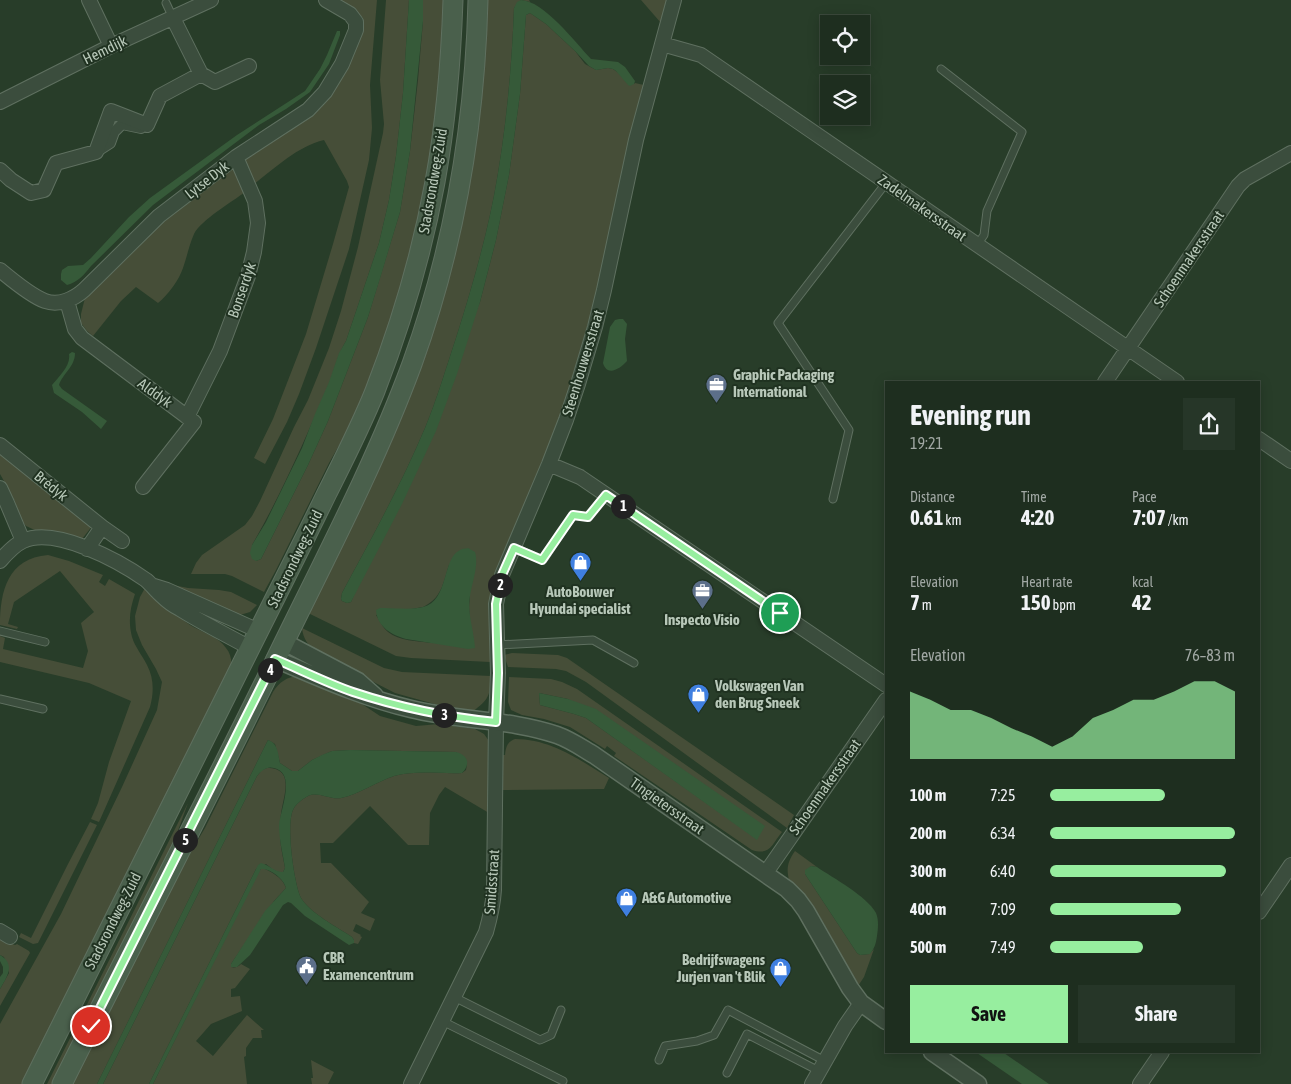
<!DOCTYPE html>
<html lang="en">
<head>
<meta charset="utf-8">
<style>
	body { margin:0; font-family:"Asap Condensed",sans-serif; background:#263628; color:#f1f3f6; height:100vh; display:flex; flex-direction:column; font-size:19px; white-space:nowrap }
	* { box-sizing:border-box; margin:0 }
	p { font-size:16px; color:#a1a8a4 }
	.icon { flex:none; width:28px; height:28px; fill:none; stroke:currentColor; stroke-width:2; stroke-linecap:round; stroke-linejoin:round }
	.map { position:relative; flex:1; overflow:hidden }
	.details { position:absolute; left:885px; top:381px; width:375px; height:672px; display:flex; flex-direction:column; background:#1e2e1f; border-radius:0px; box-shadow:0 2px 12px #0003,0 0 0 1px #3c4a3d }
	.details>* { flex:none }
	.fabs { position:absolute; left:820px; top:15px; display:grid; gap:10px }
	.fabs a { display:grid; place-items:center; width:50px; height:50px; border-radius:0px; background:#1e2e1f; box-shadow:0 2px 12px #0003,0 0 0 1px #3c4a3d; font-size:25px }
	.pin { position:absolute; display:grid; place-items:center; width:42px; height:42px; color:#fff; margin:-21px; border:2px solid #fff; border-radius:50%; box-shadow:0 1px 5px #0007 }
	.km { position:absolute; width:25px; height:25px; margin:-12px; border-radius:50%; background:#222; color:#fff; font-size:14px; line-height:25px; text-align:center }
	.round { display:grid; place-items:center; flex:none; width:52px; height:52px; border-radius:0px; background:#263628 }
	.summary { display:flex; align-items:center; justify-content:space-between; height:85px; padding:0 25px }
	h1 { font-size:28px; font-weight:700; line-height:38px }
	.metrics { display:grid; grid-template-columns:repeat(3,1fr); gap:8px; height:85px; padding:5px 25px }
	.metrics div { display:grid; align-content:center }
	.metrics b { font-size:21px; font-weight:700 }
	.metrics small { font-size:14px; font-weight:400 }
	.metrics p { font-size:14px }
	.chart { height:140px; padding:10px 25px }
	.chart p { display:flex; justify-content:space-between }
	.chart svg { width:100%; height:90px; margin-top:5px; fill:#97ee9f; opacity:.7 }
	.cta { display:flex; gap:10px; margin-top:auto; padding:10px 25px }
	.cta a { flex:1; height:58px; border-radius:0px; background:#97ee9f; color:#111; font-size:20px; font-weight:700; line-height:58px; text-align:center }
	.cta a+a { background:#263628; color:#f1f3f6 }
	ul { padding:0 25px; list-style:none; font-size:16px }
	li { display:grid; grid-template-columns:80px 60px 1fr; align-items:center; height:38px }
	li i { height:12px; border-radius:6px; background:#97ee9f }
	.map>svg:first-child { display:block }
	.green { fill:#464e38; fill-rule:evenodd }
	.water { fill:#365a39 }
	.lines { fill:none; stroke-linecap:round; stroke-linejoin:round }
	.service-casing { stroke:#5f7060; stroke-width:9 }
	.pedestrian-casing { stroke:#5f7060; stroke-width:12 }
	.minor-casing { stroke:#5f7060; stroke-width:16 }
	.tertiary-casing { stroke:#5f7060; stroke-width:19 }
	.secondary-casing { stroke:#5f7060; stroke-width:21 }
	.service { stroke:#3b4d3d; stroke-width:7 }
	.pedestrian { stroke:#3b4d3d; stroke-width:10 }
	.minor { stroke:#3b4d3d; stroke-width:14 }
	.tertiary { stroke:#3b4d3d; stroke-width:16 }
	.secondary { stroke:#4a604c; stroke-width:19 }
	.route-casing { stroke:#fff; stroke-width:10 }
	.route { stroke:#97ee9f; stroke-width:6 }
	.labels { text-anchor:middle; stroke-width:4; stroke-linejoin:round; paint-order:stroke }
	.street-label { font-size:15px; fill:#b8c8b9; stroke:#203221 }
	.poi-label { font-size:15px; font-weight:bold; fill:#b8c8b9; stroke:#203221; text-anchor:start }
</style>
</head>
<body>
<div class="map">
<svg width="1291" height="1084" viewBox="0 0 1291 1084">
	<rect width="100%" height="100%" fill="#283d29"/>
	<path class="green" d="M337,0H377L370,85L372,128L369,160L349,249L316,348L299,394L287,422L265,464L254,458L273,419L306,334L333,244L349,187L347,181L324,140C298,146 275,168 254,184L244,157L333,90C349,69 356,43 363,18C357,10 345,6 337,0Z
		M386,0H409L403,93L396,156L389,200L379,243L346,341C337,356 335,368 329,384C305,439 282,493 252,545L256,561L261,559L308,465L328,421L368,317L400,212L410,151L418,80L423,21V0H446L432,167L397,309L362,405L329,463L276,570L264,592L232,576L225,574H191L196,563L202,555L245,525L252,516L260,501L294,427L308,400L329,348L341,311L358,247L383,133L384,124L380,80Z
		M487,0H529L530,2L521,0L514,8C512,63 507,119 498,173C489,229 473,284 456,338C446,368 437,399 425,428C401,485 371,539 342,593L341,599L342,601L347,603L351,602L480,302L496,240L509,175L520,94L526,15L530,13L546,24L575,51L585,64L596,70L608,68L613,69L634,84L635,83L644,85L622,173L608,249L598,290L563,408L544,461L517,520L501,562L490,623V662L411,658L396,656L308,613L419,366ZM449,565L470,596L469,607L470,621L431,643C418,641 399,641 388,632C383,628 380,621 376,615L423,607C442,598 443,583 449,565Z
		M641,0H667L661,23Z
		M234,164L245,192C232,202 201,220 194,234C189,245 187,257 183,268C179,280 168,295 158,303L136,287L121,301L93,336L87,331L81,323V314L85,298L152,229Z
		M0,451L93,525L82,539L59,532L37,531L26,526L21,520L13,497L0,474Z
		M48,555L69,561L103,575L99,582L105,586L109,579L135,594C130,608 128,622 132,637C135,647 142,655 147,665C154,678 154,693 150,707L99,822L91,819L98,803L109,762L131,701L89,683L0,662V636L5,638L3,649L83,668L88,651L81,623L94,612L60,571L14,602L8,624L18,627L17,629L0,625C0,591 8,558 48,555Z
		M173,585L188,588L219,590L231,592L257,605L250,612L240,615L228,614L171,588Z
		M145,588C159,601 174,614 190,625C201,632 218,636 226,648C231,654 232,661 231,669L27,1084H0V1024L61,914L122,787L157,710L162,682L156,669L142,645L136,630L135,616L140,597Z
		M302,628L384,668L402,672L491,676C491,694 488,701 473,711L438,705L395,693L315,652C308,644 303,639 302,628Z
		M512,653L558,655L567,658L794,815L787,828L586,682L566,671L556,669L508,667L504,655Z
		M298,676L353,698L380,716L416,726L439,724L475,729L484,734L489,741V813L445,787L439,795L430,813L429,845H408L370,806L333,843H320L321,863H331L369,902L361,913L375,919L370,931L356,924L353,931L361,935L360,936L362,937L358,944L354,943V940L352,937C337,927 310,913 301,898C294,884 285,821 294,808C296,804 304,798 308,796C318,791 330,800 341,798C360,794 376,782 394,776C416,770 440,774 462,773L466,770L467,764L456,752L350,750L332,751L312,760L298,771H292L280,763L275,744L268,740L97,1084H70L165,895L205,828L273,692C279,682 287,677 298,676Z
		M509,677L551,679L562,682L577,689L782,832C772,844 770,856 752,850L614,756L616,753L607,746L605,749L570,727L544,719L522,715L511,710L508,702ZM539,693L568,699L757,839L586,718L574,714L540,705Z
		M515,739C551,739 580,760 609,778L604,789L503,790L501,755H505C506,747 507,742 515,739Z
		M267,768C296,768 283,797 281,814C280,820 280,827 280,833C280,845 283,857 285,868L283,872C276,873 271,868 266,864L256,869L149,1084H103L257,776L262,770Z
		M188,803L160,880L58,1084H47Z
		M90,822L97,825L38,943L33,944L19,937L21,933L31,938L68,864Z
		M795,851L817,867L811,866L805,874L857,953L860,955L869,954L874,949L864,977L858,986C837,952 821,906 789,880C786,868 788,861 795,851Z
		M262,868C271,871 283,878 286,888L274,901L231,964V967C235,968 238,967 241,964L250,969L235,988L231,989V997L240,996L242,1011L211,1024L196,1041L213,1056L247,1015L264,1030H261L262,1038H253L246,1048V1056L244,1057L247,1084H153L259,871Z
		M0,938L15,945L17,944L29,951L30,953L0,1006V989L9,973L4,957L0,955Z
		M311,1060L334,1072L328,1084H312L311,1078H313Z"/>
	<path class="water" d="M409,0H423V21L410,151L400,212L382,272L368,317L328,421L308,465L261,559L256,561L252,559L250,553L252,545L266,522L302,448L315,414L329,382L339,353L346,341L379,243L389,200L396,156L403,93Z
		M521,0C544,1 575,42 591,59L618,62L625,67L635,81L634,84L630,86L628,85L616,71L613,69L608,68L596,70L589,66L575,51L546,24L530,13L526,15L520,94L509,175L496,240L480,302L457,374L436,431L402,504L351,602L347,603L342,601L341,599L342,593C371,539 401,485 425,428C437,399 446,368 456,338C473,284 489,229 498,173C507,119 512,63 514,8L517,2Z
		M337,31H340V35L329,64L310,92L286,109L259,125L153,205L91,266C84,275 78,282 67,285L61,280V274L62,270L68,266L83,265L91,258L129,217L150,198L237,135L305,91L320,69L327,55Z
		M619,319H623L627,324L625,339L627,361C620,369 607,377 603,363L610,327L615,320Z
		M72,352L75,353C75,367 63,373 59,385L62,389L107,421L101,429L82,412L54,393L52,385C59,376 71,366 69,354Z
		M468,548L475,552C479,565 472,582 470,596C467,614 474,630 475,648L468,649L406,639C392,635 377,627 376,610L380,608C391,608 414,610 423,607C449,601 442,558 460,550C463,548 466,549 468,548Z
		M539,693L568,699L596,709L765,826L757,840L586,718L574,714L540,705Z
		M268,740C278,743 278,754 280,763L292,771H298L312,760L322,755L332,751L350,750L456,752C468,755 471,764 462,773C440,774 416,770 394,776C376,782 360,794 341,798C330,800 318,791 308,796C304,798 296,804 294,808C285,821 294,884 301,898C310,913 337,927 352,937L354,940V943L349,945L305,916L291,903L288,902L283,905L250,955L237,967H231V964L265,911L286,888C284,879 270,868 261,869L153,1084H149L258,865L261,863C269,865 275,872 283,872L285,868C283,854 279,840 279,825C280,811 297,773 274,768C267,766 262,770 257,776L103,1084H97Z
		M811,866L817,867C833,878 867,896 876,913C879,920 878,929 877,936C876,944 874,949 870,954L860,955L857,953L805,874V870Z
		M0,955C16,964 7,977 0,989V977L3,973V967L0,961Z
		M977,1053H1004L1049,1084H1022Z"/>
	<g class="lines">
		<defs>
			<path id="service" d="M166,3L173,18
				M941,69L1022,132L987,211L984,235L977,245
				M833,499L849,430L778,323L886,183
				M514,548L543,560L573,515L588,517L606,495
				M0,631L45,642
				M497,645L593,640L634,663
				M0,699L43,709
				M454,997L540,1040L551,1035L561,1010
				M442,1021L563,1081
				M659,1060L665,1046L697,1041L714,1035L728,1010L825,1061
				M727,1073L747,1034L819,1071"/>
			<path id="pedestrian" d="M96,152L110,143L114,132L122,124L141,128"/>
			<path id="minor" d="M89,0L111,46
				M173,18L201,74L215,82L249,66
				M662,44L701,55L1177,382
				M0,102L111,46L211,0
				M0,170L11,180L31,193L44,190L56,163L96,152L111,111L147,125L160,96L201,74
				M0,270C12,280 31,296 45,301C59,306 74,299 84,290L159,216L236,157L308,110L325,92L342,64L356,30V22L350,14L326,0
				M67,301L75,329L82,338L194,422L143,487
				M1105,382L1238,186L1245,179L1291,153
				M187,417L220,351L248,276L254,252L258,223L255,201L236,157
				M1259,439L1291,461
				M0,445L102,527L87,549
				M549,464L580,477L886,685
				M0,488L7,503L23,541
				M102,527L122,541
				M0,561C6,554 14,545 23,541C55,526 119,561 146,580C152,585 156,591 162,596C167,601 174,606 180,609C202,623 227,635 250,648
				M154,586L167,590L259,631
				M765,874L886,700
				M1259,912L1291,865
				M0,931L10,937
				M411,1084L486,932C490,918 493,905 494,890L496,722L498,673L496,604L502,575L549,464L566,420L578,384L595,327L604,290L636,140L674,0
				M812,1084L845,1026L861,1003
				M1140,1084L1162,1052"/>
			<path id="tertiary" d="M284,642L358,681L375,696
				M275,659C320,678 364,698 411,709C459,721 510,719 557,735C571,740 582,748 594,755L787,889L798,900L806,911L850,988L861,1003L886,1021
				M932,1052L978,1084"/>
			<path id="secondary" d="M32,1084C100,949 167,813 235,678C266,616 297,555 327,493C344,459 361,426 375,391C401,324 422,253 435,182C446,122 451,61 453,0
				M62,1084C132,944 205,804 274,663C322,564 374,467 412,364C454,248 475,123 478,0"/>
		</defs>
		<use href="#service" class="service-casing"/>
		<use href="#pedestrian" class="pedestrian-casing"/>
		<use href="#minor" class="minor-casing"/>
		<use href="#tertiary" class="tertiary-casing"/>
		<use href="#secondary" class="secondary-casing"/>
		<use href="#service" class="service"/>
		<use href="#pedestrian" class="pedestrian"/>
		<use href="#minor" class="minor"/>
		<use href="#tertiary" class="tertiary"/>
		<use href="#secondary" class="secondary"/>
	</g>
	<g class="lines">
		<defs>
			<path id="route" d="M91,1026L275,659C301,670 327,683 353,692C401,708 447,717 496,722L498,673L496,604L502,575L514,548L542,560L573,515L588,517L606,495L780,613"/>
		</defs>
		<use href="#route" class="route-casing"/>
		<use href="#route" class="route"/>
	</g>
	<defs>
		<symbol id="office-pin" viewBox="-11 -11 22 30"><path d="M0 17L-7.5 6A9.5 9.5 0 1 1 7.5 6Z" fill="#5c6f8a" stroke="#203221"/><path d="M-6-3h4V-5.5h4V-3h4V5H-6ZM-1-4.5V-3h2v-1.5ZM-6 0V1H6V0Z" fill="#fff"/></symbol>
		<symbol id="shop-pin" viewBox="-11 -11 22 30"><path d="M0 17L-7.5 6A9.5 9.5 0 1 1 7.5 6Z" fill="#3f7fe0" stroke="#203221"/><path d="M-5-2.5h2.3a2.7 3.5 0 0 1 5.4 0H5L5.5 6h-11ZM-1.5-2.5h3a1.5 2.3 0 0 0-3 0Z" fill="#fff"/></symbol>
		<symbol id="civic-pin" viewBox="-11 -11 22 30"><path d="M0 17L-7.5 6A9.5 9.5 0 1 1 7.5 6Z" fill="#5c6f8a" stroke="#203221"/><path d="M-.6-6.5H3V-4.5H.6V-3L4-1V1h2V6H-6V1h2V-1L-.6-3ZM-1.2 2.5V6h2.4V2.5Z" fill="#fff"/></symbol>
	</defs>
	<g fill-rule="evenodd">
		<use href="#office-pin" x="704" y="372" width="25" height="34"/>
		<use href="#shop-pin" x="568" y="550" width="25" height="34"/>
		<use href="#office-pin" x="690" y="578" width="25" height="34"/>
		<use href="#shop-pin" x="686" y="682" width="25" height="34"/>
		<use href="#shop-pin" x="614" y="886" width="25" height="34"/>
		<use href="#civic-pin" x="294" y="954" width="25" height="34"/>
		<use href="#shop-pin" x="768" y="956" width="25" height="34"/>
	</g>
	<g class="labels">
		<g class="street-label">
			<text transform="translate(105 50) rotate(-26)" y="5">Hemdijk</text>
			<text transform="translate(207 180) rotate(-38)" y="5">Lytse Dyk</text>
			<text transform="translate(433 181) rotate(-80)" y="5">Stadsrondweg-Zuid</text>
			<text transform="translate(922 208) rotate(35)" y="5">Zadelmakersstraat</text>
			<text transform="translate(1189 259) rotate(-56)" y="5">Schoenmakersstraat</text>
			<text transform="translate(242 290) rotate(-71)" y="5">Bonserdyk</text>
			<text transform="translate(583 363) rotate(-73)" y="5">Steenhouwersstraat</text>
			<text transform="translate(155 393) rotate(36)" y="5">Alddyk</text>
			<text transform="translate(51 486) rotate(39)" y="5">Brédyk</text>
			<text transform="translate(295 559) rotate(-64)" y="5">Stadsrondweg-Zuid</text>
			<text transform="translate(825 787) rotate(-55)" y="5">Schoenmakersstraat</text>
			<text transform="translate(667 806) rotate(35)" y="5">Tingietersstraat</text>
			<text transform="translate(492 882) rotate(-86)" y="5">Smidsstraat</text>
			<text transform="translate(113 921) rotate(-63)" y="5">Stadsrondweg-Zuid</text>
		</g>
		<g class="poi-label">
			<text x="733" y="380">Graphic Packaging<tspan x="733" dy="17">International</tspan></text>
			<text x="580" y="597" text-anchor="middle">AutoBouwer<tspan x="580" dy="17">Hyundai specialist</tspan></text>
			<text x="702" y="625" text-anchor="middle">Inspecto Visio</text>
			<text x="715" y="691">Volkswagen Van<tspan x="715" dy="17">den Brug Sneek</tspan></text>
			<text x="642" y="903">A&amp;G Automotive</text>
			<text x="323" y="963">CBR<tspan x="323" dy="17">Examencentrum</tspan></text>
			<text x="765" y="965" text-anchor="end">Bedrijfswagens<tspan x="765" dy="17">Jurjen van 't Blik</tspan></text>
		</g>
	</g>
</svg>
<div class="fabs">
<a><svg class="icon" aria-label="locate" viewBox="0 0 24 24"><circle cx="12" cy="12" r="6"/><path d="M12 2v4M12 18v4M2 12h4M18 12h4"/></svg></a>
<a><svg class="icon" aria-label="layers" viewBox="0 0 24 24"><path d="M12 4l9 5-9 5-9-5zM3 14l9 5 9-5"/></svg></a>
</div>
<div class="pin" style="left:780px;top:613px;background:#1e9e55"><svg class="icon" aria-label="arrive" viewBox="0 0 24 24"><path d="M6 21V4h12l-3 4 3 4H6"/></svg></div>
<div class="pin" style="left:91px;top:1026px;background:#d93025"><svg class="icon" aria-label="check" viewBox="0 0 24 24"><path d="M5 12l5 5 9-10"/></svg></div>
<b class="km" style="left:623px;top:506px">1</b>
<b class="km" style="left:500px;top:585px">2</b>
<b class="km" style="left:444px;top:715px">3</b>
<b class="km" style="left:270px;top:670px">4</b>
<b class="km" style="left:185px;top:840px">5</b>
<section class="details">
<div class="summary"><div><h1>Evening run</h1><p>19:21</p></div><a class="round"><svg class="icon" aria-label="share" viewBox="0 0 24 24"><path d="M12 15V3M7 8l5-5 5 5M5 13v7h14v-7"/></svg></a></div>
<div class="metrics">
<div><p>Distance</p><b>0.61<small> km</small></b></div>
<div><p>Time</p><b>4:20</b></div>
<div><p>Pace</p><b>7:07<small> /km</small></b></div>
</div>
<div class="metrics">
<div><p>Elevation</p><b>7<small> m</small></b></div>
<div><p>Heart rate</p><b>150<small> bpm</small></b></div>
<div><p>kcal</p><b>42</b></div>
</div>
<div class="chart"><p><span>Elevation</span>76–83 m</p>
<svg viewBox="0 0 160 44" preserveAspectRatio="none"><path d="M0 44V11L10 15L20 20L30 20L40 24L50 29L60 33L70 38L80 33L90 24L100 20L110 15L120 15L130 11L140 6L150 6L160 11V44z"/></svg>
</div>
<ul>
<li><b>100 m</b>7:25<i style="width:62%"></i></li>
<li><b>200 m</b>6:34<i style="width:100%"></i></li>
<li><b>300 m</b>6:40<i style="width:95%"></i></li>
<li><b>400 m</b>7:09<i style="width:71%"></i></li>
<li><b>500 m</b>7:49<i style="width:50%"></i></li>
</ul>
<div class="cta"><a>Save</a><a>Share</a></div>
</section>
</div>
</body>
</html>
